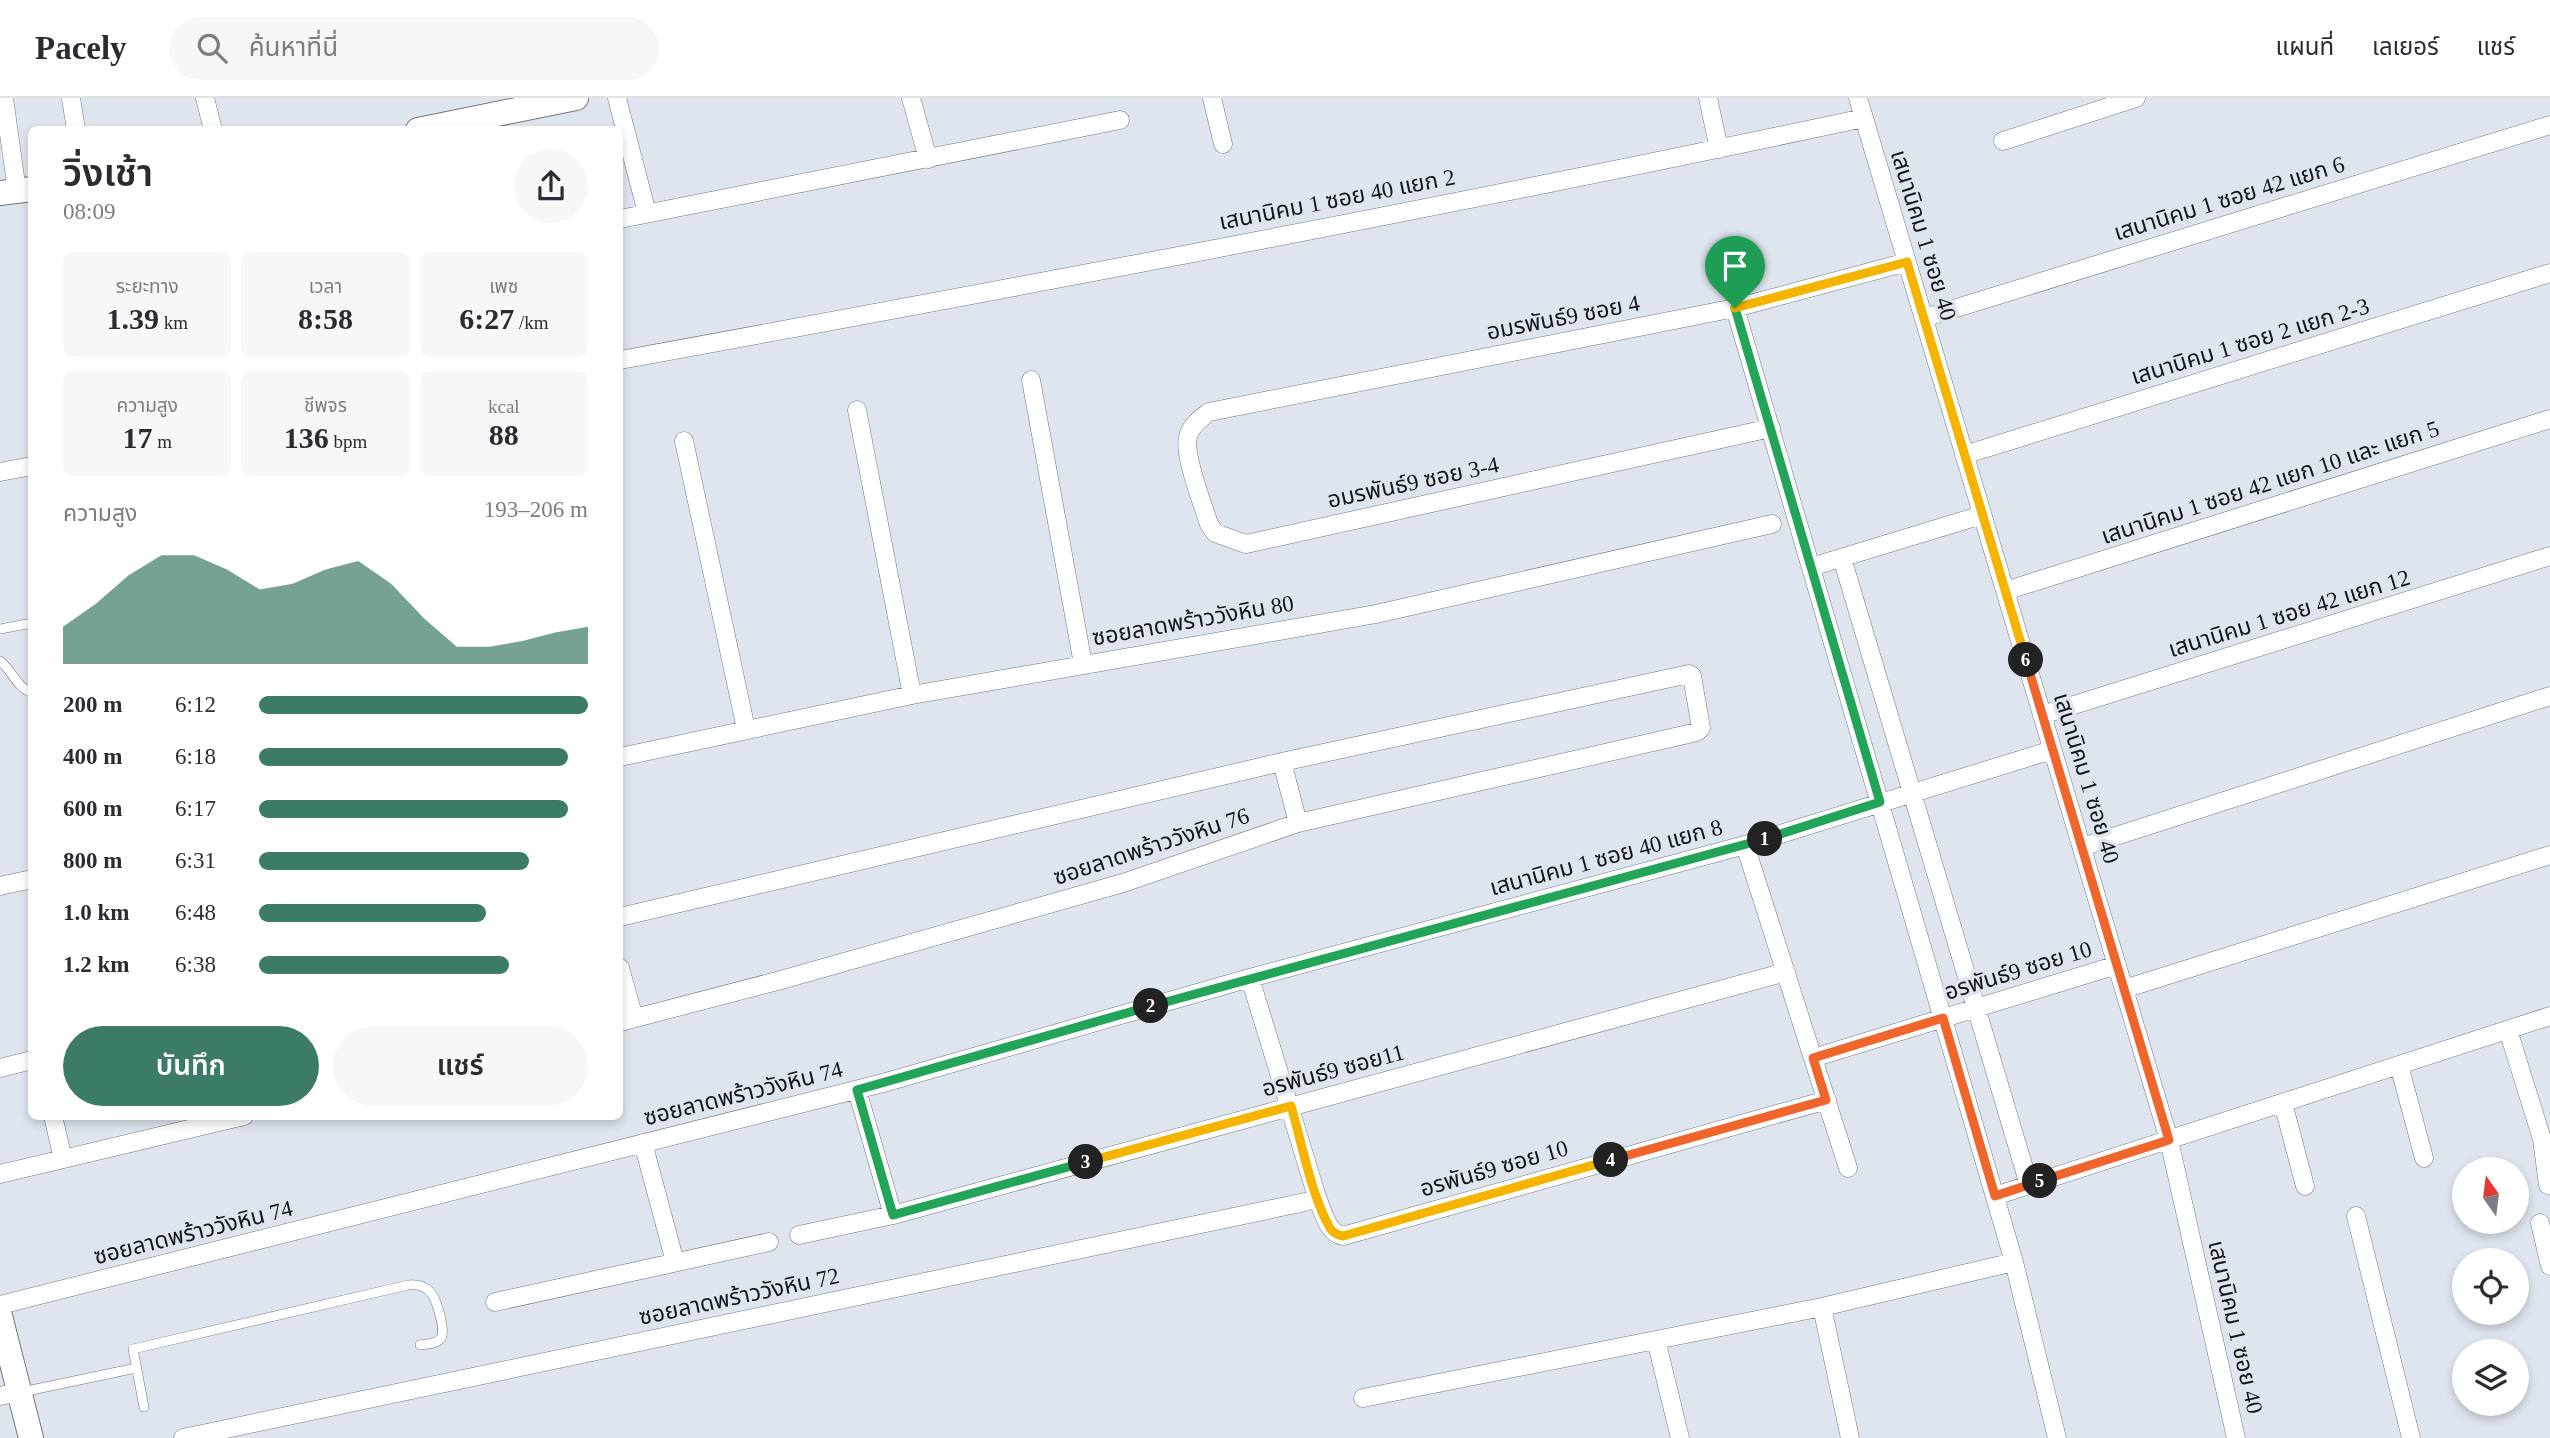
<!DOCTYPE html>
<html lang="th">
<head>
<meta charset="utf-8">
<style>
	body { margin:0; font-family:"Times New Roman","Noto Sans Thai",serif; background:#f7f7f7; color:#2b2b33; height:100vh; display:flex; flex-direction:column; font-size:26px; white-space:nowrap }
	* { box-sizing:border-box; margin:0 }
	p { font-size:23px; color:#7c7c81 }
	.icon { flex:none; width:38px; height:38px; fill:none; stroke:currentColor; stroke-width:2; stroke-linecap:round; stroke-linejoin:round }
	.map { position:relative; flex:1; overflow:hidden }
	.drawer { position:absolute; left:28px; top:28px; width:595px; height:994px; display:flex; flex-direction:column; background:#fff; border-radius:10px; box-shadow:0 4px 10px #0003 }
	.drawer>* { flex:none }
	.needle { width:46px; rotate:346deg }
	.buttons { position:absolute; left:2452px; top:1059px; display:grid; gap:14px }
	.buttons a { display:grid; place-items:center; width:77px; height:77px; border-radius:50%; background:#fff; box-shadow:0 4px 10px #0003; font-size:35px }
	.pin { position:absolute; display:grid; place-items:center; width:60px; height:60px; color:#fff; margin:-72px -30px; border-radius:50% 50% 50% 0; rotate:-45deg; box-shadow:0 0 7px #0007 }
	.pin .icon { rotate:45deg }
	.km { position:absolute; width:35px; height:35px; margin:-18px; border-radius:50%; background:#222; color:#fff; font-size:19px; line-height:35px; text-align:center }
	.round { display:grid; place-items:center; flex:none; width:74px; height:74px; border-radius:37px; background:#f7f7f7 }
	.headline { display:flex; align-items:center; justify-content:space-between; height:119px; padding:0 35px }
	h1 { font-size:38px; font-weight:600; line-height:52px }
	.stats { display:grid; grid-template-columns:repeat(3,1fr); gap:10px; height:119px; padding:7px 35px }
	.stats div { display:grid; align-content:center; border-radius:10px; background:#f7f7f7; text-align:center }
	.stats b { font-size:30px; font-weight:600 }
	.stats small { font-size:19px; font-weight:400 }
	.stats p { font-size:19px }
	.chart { height:196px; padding:14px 35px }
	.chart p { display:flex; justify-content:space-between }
	.chart svg { width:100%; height:126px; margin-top:7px; fill:#3c7b68; opacity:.7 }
	.action { display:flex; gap:14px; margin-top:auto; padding:14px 35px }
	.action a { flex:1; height:80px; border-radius:42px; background:#3c7b68; color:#fff; font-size:28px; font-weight:600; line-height:80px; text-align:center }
	.action a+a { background:#f7f7f7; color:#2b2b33 }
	ul { padding:0 35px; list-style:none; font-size:23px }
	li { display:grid; grid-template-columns:112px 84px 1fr; align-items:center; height:52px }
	li i { height:18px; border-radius:9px; background:#3c7b68 }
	header { display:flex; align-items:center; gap:42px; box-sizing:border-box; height:98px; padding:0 35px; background:#fff; border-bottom:2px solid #e1e1e2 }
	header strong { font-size:33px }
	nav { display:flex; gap:38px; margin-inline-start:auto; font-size:24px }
	.search { width:490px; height:63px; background:#f7f7f7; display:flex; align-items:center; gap:18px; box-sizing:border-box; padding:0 24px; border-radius:38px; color:#7c7c81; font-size:26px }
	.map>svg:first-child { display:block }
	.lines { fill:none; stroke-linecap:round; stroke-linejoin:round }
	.lane-casing { stroke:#72777f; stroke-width:10 }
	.street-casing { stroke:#72777f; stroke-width:19 }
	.secondary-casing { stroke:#72777f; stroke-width:26 }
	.lane { stroke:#fff; stroke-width:9 }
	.street { stroke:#fff; stroke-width:18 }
	.secondary { stroke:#fff; stroke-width:24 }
	.split-1-casing { stroke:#fff; stroke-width:14 }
	.split-2-casing { stroke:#fff; stroke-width:14 }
	.split-3-casing { stroke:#fff; stroke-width:14 }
	.split-4-casing { stroke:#fff; stroke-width:14 }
	.split-5-casing { stroke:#fff; stroke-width:14 }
	.split-6-casing { stroke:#fff; stroke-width:14 }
	.split-7-casing { stroke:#fff; stroke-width:14 }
	.split-1 { stroke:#22a559; stroke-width:9 }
	.split-2 { stroke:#22a559; stroke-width:9 }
	.split-3 { stroke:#22a559; stroke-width:9 }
	.split-4 { stroke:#f5b400; stroke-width:9 }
	.split-5 { stroke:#f0652b; stroke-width:9 }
	.split-6 { stroke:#f0652b; stroke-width:9 }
	.split-7 { stroke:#f5b400; stroke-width:9 }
	.labels { text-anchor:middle; stroke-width:7; stroke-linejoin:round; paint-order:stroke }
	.street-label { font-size:23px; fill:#131518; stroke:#dfe5ee }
</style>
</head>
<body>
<header>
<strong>Pacely</strong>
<div class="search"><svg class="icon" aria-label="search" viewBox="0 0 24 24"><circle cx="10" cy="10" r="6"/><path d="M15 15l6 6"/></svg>ค้นหาที่นี่</div>
<nav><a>แผนที่</a><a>เลเยอร์</a><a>แชร์</a></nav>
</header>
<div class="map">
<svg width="2550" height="1340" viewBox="0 0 2550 1340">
	<rect width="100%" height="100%" fill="#dfe5ee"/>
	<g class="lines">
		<defs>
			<path id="lane" d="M0,531L32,525
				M0,563C13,573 15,588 32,595
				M22,1294L136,1270
				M144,1309L133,1251L408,1187C416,1186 423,1187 429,1193C436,1198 446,1232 441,1240C437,1246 427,1246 420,1247"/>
			<path id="street" d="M4,0L17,93
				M71,0L76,32
				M205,0L213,32
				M617,0L647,115
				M911,0L928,61
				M1212,0L1223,46
				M1708,0L1719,51
				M1858,0L2169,1042L2236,1340
				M2003,43L2136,0
				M620,121L1120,22
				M1735,210L2014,1164L2057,1340
				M1924,220L2550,27
				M620,262C1035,186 1451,108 1864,20
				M1031,282L1083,566
				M857,312L912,597
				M1771,330L1246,446L1215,435L1209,426C1203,407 1183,356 1188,339C1190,328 1201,320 1209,314L1735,210L1907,164
				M684,343L746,631
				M1964,357L2550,175
				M0,374L32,368
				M1842,460L2029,1087
				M1811,469L1982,417
				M2005,493L2550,321
				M2042,617L2550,458
				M620,659L912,597L1376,516L1772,426
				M1282,664L1298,725
				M1745,747L1848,1070
				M2082,749L2550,598
				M0,788L32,781
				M620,819L1282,664L1689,576L1692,578L1701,630L1697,634L1298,725L1123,785L781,882L620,924
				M620,870L634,920
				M1250,880L1317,1099C1323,1113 1327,1135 1343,1138L1827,1002
				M2124,891L2550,757
				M2508,932L2542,1041L2548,1087
				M1813,960L2117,867
				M2399,967L2424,1060
				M0,970L32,962
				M857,992L893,1117
				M2283,1005L2305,1088
				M53,1018L63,1061
				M643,1045L675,1164
				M0,1076L244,1018
				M1995,1098L2550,918
				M2356,1118L2411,1340
				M2540,1125L2550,1168
				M799,1137L893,1117L1786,874
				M495,1204L769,1144
				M0,1207L883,985L1250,880L1745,747L2052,652
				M1822,1209L1850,1340
				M1656,1242L1680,1340
				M0,1298L20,1294
				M1363,1300L1822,1209L2014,1164
				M183,1340L1305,1104"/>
			<path id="secondary" d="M418,32L576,0
				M0,95L32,91
				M0,1218L31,1340"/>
		</defs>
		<use href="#lane" class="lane-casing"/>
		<use href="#street" class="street-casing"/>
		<use href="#secondary" class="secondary-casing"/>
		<use href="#lane" class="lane"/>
		<use href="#street" class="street"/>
		<use href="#secondary" class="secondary"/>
	</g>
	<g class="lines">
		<defs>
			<path id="split-1" d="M1735,210L1880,704L1765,741"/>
			<path id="split-2" d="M1151,908L1765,741"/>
			<path id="split-3" d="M1086,1064L893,1117L857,992L1151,908"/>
			<path id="split-4" d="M1086,1064L1291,1008C1302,1045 1311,1097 1330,1130C1333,1135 1337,1137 1343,1138L1611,1062"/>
			<path id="split-5" d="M1611,1062L1826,1002L1813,960L1943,920L1995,1098L2040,1083"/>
			<path id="split-6" d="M2026,562L2169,1042L2040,1083"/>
			<path id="split-7" d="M1735,210L1907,164L2026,562"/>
		</defs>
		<use href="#split-1" class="split-1-casing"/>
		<use href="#split-2" class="split-2-casing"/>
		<use href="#split-3" class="split-3-casing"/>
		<use href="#split-4" class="split-4-casing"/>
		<use href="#split-5" class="split-5-casing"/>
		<use href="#split-6" class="split-6-casing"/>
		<use href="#split-7" class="split-7-casing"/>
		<use href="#split-1" class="split-1"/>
		<use href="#split-2" class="split-2"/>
		<use href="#split-3" class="split-3"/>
		<use href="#split-4" class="split-4"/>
		<use href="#split-5" class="split-5"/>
		<use href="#split-6" class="split-6"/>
		<use href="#split-7" class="split-7"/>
	</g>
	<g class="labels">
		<g class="street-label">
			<text transform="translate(2229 100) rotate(-17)" y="8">เสนานิคม 1 ซอย 42 แยก 6</text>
			<text transform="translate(1337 101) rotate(-11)" y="8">เสนานิคม 1 ซอย 40 แยก 2</text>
			<text transform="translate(1924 137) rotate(73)" y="8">เสนานิคม 1 ซอย 40</text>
			<text transform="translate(1563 219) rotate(-11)" y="8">อมรพันธ์9 ซอย 4</text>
			<text transform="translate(2250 243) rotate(-17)" y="8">เสนานิคม 1 ซอย 2 แยก 2-3</text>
			<text transform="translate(1413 384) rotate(-12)" y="8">อมรพันธ์9 ซอย 3-4</text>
			<text transform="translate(2270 384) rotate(-18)" y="8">เสนานิคม 1 ซอย 42 แยก 10 และ แยก 5</text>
			<text transform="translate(2289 515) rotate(-17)" y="8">เสนานิคม 1 ซอย 42 แยก 12</text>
			<text transform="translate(1193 522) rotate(-10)" y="8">ซอยลาดพร้าววังหิน 80</text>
			<text transform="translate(2087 680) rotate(73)" y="8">เสนานิคม 1 ซอย 40</text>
			<text transform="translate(1151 748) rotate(-18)" y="8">ซอยลาดพร้าววังหิน 76</text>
			<text transform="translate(1606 759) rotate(-15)" y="8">เสนานิคม 1 ซอย 40 แยก 8</text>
			<text transform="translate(2018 872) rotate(-17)" y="8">อรพันธ์9 ซอย 10</text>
			<text transform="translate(1333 972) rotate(-15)" y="8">อรพันธ์9 ซอย11</text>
			<text transform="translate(743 995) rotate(-14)" y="8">ซอยลาดพร้าววังหิน 74</text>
			<text transform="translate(1494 1070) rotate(-16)" y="8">อรพันธ์9 ซอย 10</text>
			<text transform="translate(193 1134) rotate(-14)" y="8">ซอยลาดพร้าววังหิน 74</text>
			<text transform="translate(739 1198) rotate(-12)" y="8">ซอยลาดพร้าววังหิน 72</text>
			<text transform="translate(2236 1229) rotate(77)" y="8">เสนานิคม 1 ซอย 40</text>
		</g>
	</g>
</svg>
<div class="buttons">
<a><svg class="needle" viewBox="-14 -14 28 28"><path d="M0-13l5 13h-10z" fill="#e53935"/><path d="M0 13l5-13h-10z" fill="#7c7c81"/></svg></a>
<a><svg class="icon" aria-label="locate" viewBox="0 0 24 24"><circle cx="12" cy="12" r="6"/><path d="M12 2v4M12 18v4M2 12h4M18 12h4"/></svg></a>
<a><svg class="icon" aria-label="layers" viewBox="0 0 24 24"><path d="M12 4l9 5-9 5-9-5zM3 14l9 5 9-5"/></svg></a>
</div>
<div class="pin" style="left:1735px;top:210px;background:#1e9e55"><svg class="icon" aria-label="arrive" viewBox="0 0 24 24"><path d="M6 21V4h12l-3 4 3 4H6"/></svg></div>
<b class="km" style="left:1765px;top:741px">1</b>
<b class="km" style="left:1151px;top:908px">2</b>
<b class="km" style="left:1086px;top:1064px">3</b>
<b class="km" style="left:1611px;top:1062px">4</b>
<b class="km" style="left:2040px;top:1083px">5</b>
<b class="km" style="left:2026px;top:562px">6</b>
<section class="drawer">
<div class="headline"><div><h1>วิ่งเช้า</h1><p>08:09</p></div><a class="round"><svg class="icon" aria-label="share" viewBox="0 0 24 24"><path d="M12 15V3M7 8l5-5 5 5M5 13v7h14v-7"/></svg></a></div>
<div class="stats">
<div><p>ระยะทาง</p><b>1.39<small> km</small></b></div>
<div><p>เวลา</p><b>8:58</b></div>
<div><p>เพซ</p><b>6:27<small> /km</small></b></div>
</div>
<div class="stats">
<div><p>ความสูง</p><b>17<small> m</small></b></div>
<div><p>ชีพจร</p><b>136<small> bpm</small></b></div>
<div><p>kcal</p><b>88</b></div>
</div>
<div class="chart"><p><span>ความสูง</span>193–206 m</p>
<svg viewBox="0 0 160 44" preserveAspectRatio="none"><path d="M0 44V31L10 23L20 13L30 6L40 6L50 11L60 18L70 16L80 11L90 8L100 16L110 28L120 38L130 38L140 36L150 33L160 31V44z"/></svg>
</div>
<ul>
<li><b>200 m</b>6:12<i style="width:100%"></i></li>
<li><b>400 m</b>6:18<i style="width:94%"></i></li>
<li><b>600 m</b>6:17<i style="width:94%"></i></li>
<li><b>800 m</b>6:31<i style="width:82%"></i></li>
<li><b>1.0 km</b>6:48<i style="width:69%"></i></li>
<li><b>1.2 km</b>6:38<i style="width:76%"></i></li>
</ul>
<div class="action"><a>บันทึก</a><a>แชร์</a></div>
</section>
</div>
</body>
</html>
